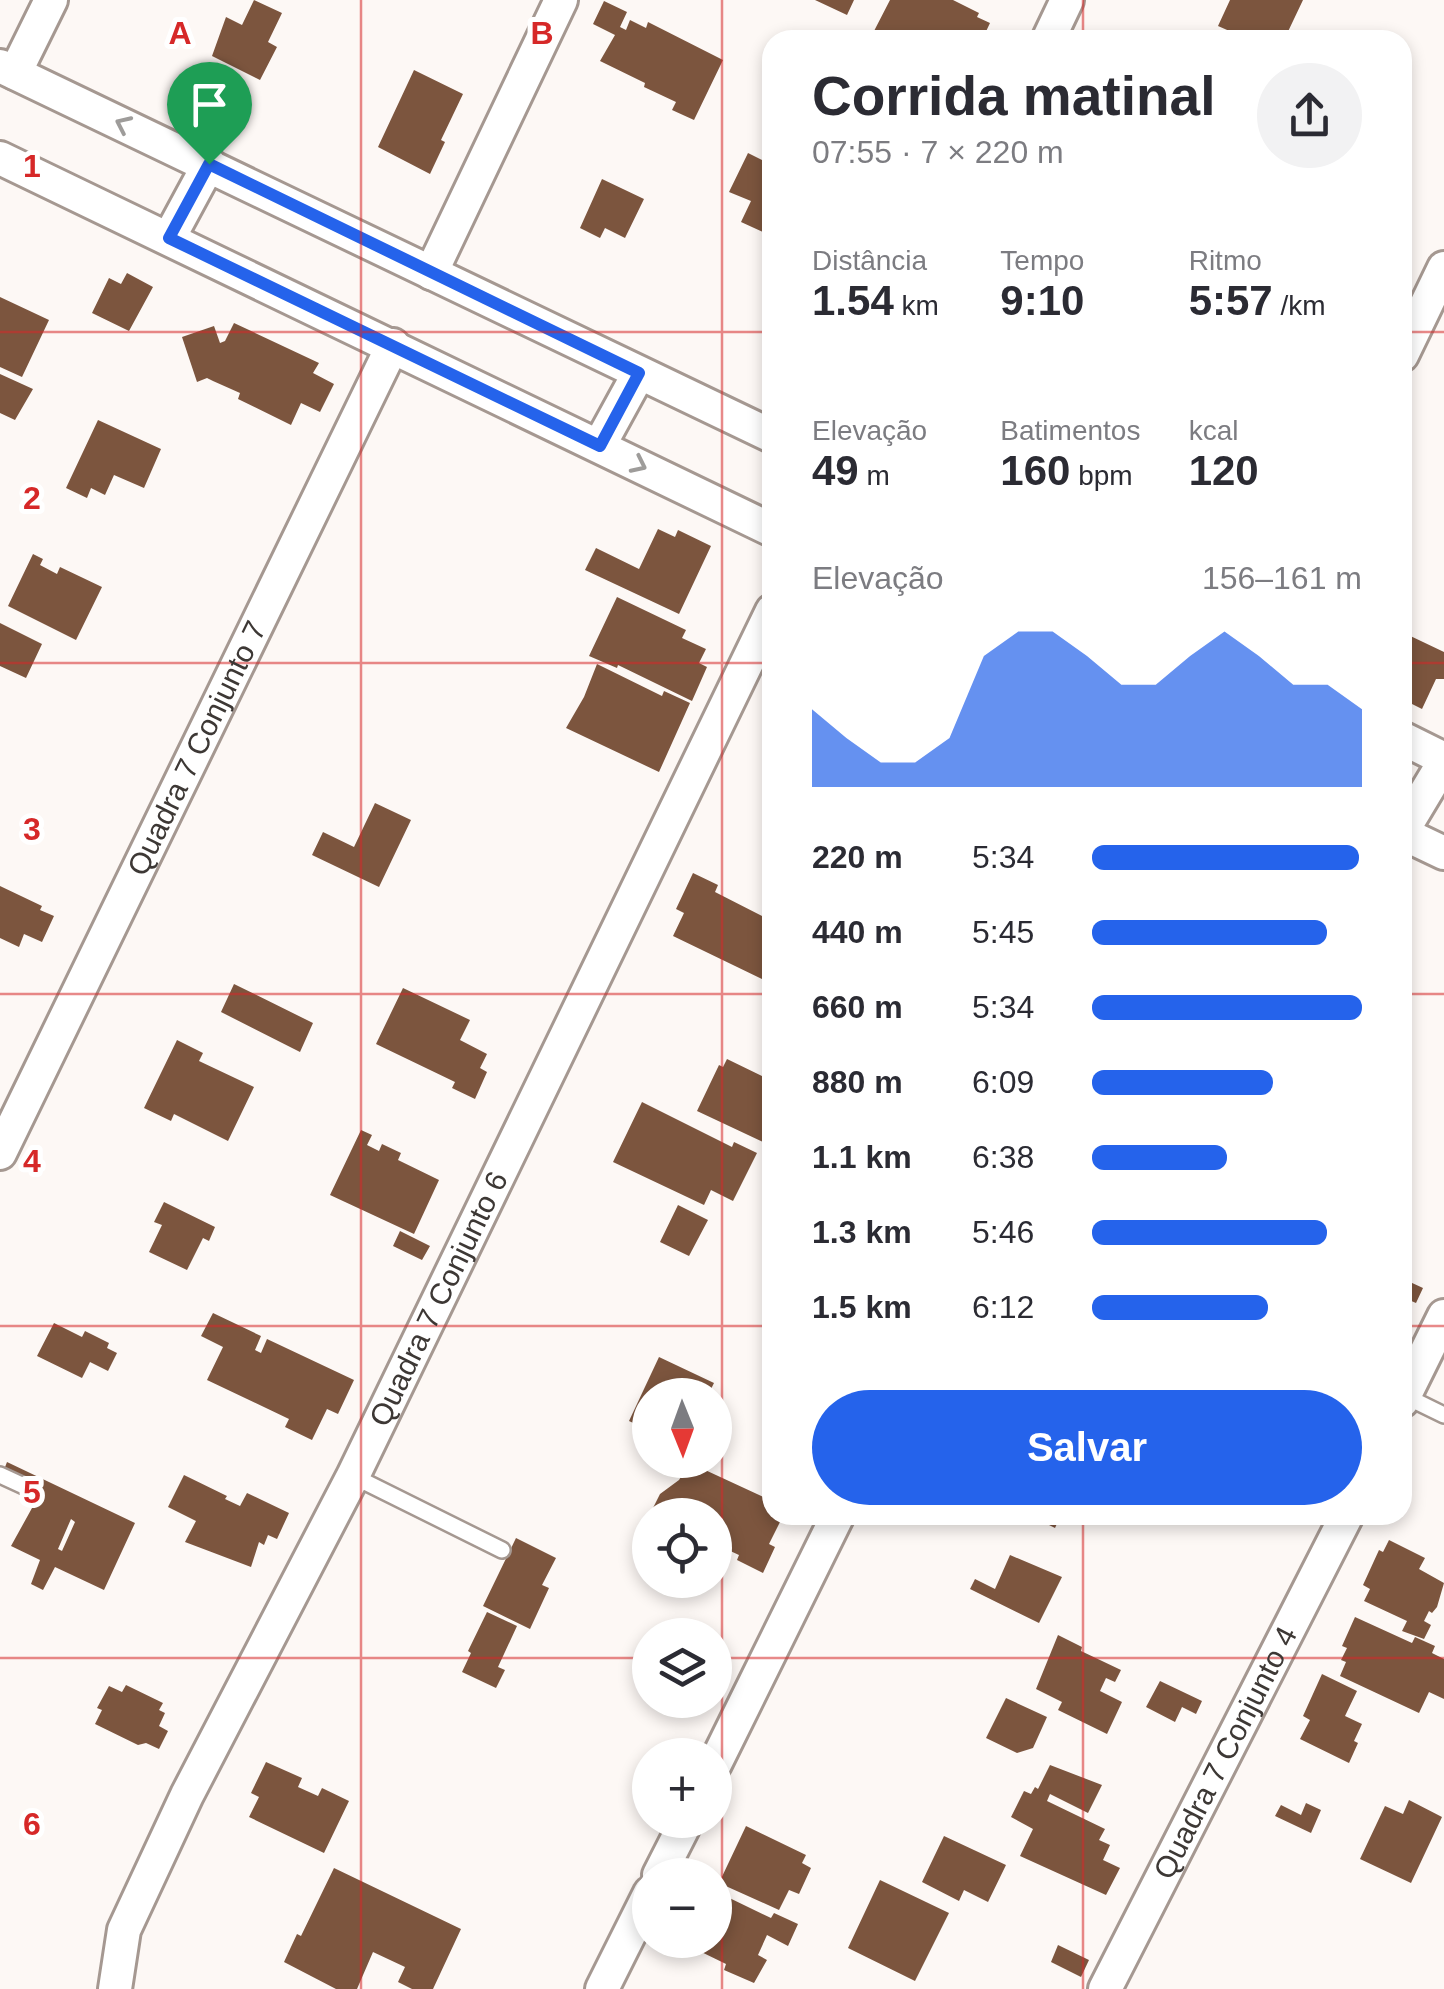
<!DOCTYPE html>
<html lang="pt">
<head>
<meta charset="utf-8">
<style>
	body { margin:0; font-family:Helvetica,sans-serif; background:#f2f2f3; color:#2b2b33; height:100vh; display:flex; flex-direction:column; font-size:38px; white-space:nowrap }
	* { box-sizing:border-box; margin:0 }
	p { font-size:32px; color:#7c7c81 }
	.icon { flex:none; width:55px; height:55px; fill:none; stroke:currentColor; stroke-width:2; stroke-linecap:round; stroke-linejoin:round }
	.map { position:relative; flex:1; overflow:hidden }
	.panel { position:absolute; left:762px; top:30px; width:650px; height:1495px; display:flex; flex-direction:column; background:#fff; border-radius:30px; box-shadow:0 5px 15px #0003 }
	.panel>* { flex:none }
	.needle { width:65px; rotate:179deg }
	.fabs { position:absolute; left:632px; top:1378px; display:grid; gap:20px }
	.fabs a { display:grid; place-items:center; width:100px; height:100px; border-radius:50%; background:#fff; box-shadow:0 5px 15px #0003; font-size:50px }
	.pin { position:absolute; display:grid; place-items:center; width:85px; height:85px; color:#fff; margin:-102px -42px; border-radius:50% 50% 50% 0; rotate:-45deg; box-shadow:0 0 10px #0007 }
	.pin .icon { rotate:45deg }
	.round { display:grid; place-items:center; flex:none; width:105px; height:105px; border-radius:52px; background:#f2f2f3 }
	.head { display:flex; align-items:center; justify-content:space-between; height:170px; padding:0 50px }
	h1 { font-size:55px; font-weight:600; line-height:75px }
	.metrics { display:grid; grid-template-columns:repeat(3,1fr); gap:15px; height:170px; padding:10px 50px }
	.metrics div { display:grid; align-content:center }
	.metrics b { font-size:42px; font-weight:600 }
	.metrics small { font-size:28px; font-weight:400 }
	.metrics p { font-size:28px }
	.chart { height:280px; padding:20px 50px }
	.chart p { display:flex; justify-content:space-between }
	.chart svg { width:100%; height:180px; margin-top:10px; fill:#2563eb; opacity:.7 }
	.action { display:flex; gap:20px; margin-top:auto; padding:20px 50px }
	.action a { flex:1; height:115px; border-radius:60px; background:#2563eb; color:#fff; font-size:40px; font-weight:600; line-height:115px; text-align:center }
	ul { padding:0 50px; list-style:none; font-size:32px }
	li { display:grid; grid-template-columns:160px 120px 1fr; align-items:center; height:75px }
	li i { height:25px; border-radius:12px; background:#2563eb }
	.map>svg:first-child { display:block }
	.building { fill:#7c553e; fill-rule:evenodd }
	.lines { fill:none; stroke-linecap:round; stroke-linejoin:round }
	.lane-casing { stroke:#a59891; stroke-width:20 }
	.street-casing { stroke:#a59891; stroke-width:38 }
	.lane { stroke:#fff; stroke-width:15 }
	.street { stroke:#fff; stroke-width:32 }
	.oneway { stroke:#9e9c9a }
	.route-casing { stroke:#fff; stroke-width:20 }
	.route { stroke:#2563eb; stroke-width:12 }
	.grid { fill:none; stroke:#d62828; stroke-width:2.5; stroke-opacity:0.55 }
	.labels { text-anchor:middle; stroke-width:10; stroke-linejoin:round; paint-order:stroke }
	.street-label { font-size:30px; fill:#3d3835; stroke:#fff }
	.grid-label { font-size:32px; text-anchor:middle; font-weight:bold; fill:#d62828; stroke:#fff; stroke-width:10; stroke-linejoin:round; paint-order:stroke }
</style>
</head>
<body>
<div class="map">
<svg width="1444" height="1989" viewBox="0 0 1444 1989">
	<rect width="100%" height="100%" fill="#fdf8f5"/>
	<path class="building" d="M254,0L282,13L268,42L277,47L260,80L212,56L226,17L242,25Z
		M815,0H854L847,15Z
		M890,0H953L979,13L977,17L990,23L982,40H887L873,33Z
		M1230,0H1303L1284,40H1250L1218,26Z
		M604,1L627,12L620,27L626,30L630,20L646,28L648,22L723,60L694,120L672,110L676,102L644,87L645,83L600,61L615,35L593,24Z
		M414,70L463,94L441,140L445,142L430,174L378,147Z
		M748,153L772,165V236L741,222L751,201L729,192Z
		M602,179L644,199L625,238L605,228L600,238L580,228Z
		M127,273L153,287L129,331L92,313L109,278L121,284Z
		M0,297L49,320L22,377L0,367Z
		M234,323L319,363L313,373L334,384L320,412L301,403L291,425L238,399L240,393L213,381L207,378L197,382L182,337L214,326L220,343L225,341Z
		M0,374L33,389L15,420L0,413Z
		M98,420L161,449L144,488L114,475L105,495L91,488L87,498L66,488Z
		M658,529L675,537L678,530L711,546L679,614L585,570L596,548L639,569Z
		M33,554L43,559L40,565L57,574L60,567L102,587L76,640L8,606Z
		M617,597L686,630L682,638L706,649L699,663L707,667L692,701L618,665L617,668L589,656Z
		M0,623L42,644L26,678L0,666Z
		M1402,632L1444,652V679H1436L1422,709L1402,699Z
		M597,664L662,696L664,691L690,703L659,772L566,728L584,697Z
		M375,803L411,820L379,887L312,855L323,832L354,847Z
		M693,873L718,885L715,892L772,921V984L673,936L684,913L676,909Z
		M0,886L42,906L40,910L54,916L42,942L24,934L19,947L0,938Z
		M234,984L313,1023L300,1052L221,1012Z
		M403,988L470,1020L460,1040L487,1054L480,1068L487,1072L475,1099L452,1088L455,1082L376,1044Z
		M177,1040L203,1053L199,1061L254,1087L228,1141L174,1114L171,1121L144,1108Z
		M727,1059L772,1081V1121L763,1142L697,1111L719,1065L723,1067Z
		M642,1102L732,1147L734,1142L757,1153L733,1201L711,1190L704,1205L613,1162Z
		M361,1130L372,1135L367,1145L379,1151L382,1144L401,1153L398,1160L439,1180L414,1234L330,1195Z
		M164,1202L215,1227L209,1241L203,1238L187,1270L149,1252L162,1225L154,1222Z
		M678,1205L708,1220L689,1256L660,1242Z
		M400,1231L430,1246L422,1260L393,1246Z
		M1410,1282L1423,1288L1416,1303L1402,1297V1286H1408Z
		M213,1313L261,1336L255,1350L261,1353L267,1339L354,1380L338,1414L327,1409L312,1440L285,1427L289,1419L207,1380L223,1347L201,1336Z
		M54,1323L82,1337L85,1331L109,1343L107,1348L117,1353L108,1371L90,1362L82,1378L37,1356Z
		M659,1357L714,1383L708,1395H650V1431L629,1421Z
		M7,1462L135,1523L104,1590L55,1567L43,1590L31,1584L40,1560L11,1546L37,1499L0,1480ZM71,1519L75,1522L62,1551L58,1549Z
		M690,1463L772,1501V1515L782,1518L769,1544L775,1547L763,1573L737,1560L739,1555L715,1544V1515H658L651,1512L660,1494L679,1480Z
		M184,1475L227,1496L225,1499L240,1506L247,1493L289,1513L277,1539L268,1535L264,1545L259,1542L251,1567L185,1542L196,1521L168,1507Z
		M1029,1515H1061L1055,1528Z
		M516,1538L556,1558L542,1585L549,1588L530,1629L483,1606Z
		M1389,1540L1425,1558L1419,1569L1444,1583L1437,1607L1432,1613L1429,1611L1424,1621L1431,1625L1424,1639L1402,1631L1407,1621L1364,1601L1370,1589L1363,1585L1379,1550L1383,1552Z
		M1010,1555L1062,1577L1039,1623L970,1589L975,1579L995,1589Z
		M487,1612L517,1626L498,1667L505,1670L496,1688L462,1672L471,1653L468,1651Z
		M1355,1617L1412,1643L1415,1637L1435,1646L1432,1653L1444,1659V1699L1429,1692L1419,1713L1340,1676L1346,1662L1341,1660L1347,1648L1342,1646Z
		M1058,1635L1082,1647L1081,1651L1121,1670L1115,1682L1106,1678L1100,1691L1122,1702L1107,1734L1058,1710L1062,1702L1036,1689Z
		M1322,1674L1357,1691L1345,1716L1362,1724L1354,1741L1358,1743L1349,1763L1300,1739L1310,1720L1303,1716Z
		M1160,1681L1202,1701L1196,1714L1182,1707L1175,1722L1146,1707Z
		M126,1685L163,1703L159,1710L165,1713L159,1726L168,1731L159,1749L146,1743L138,1745L95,1724L102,1710L97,1708L109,1686L122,1692Z
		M1006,1698L1047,1717L1033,1748L1017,1753L986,1738Z
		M266,1762L302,1778L298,1787L318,1796L322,1788L349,1801L324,1853L249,1817L259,1797L251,1793Z
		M1050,1765L1102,1785L1088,1813L1050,1794L1047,1801L1105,1829L1099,1840L1110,1845L1103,1860L1120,1868L1106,1895L1020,1856L1033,1829L1011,1817L1024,1791L1031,1794L1035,1787L1038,1789Z
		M1409,1800L1442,1817L1411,1883L1360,1859L1385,1806L1403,1814Z
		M1306,1803L1321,1810L1311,1833L1275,1816L1281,1805L1301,1815Z
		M746,1826L806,1855L802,1863L811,1868L799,1894L789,1890L779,1910L719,1883Z
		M944,1836L1006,1865L988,1902L964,1890L959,1901L922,1882Z
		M334,1868L461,1929L433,1989H412L398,1982L405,1967L373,1952L357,1989H336L284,1962L297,1934L301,1936Z
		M880,1880L949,1913L915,1981L848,1948Z
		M715,1891L771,1918L774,1913L798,1924L788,1946L767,1935L758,1955L767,1960L754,1983L724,1970L726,1964L689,1946L691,1940H715Z
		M1058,1945L1089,1960L1081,1977L1051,1962Z"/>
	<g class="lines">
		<defs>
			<path id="lane" d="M1405,1396L1444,1415
				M0,1475L26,1487
				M353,1476L502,1550"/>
			<g id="street">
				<path d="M1048,40L1067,0"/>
				<path d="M0,66L772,436"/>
				<path d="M15,73L51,0"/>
				<path d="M0,158L772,530"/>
				<path d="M169,238L209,164"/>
				<path d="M431,273L561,0"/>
				<path d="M1402,355L1444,268"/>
				<path d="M599,446L639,373"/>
				<path d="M1402,738L1444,759"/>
				<path d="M1402,832L1444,762"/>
				<path d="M1402,833L1444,853"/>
				<path id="s1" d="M0,1153L393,345"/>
				<path d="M1402,1401L1444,1316"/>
				<path d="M715,1764L838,1515"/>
				<path d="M659,1875L687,1820"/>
				<path id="s2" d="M115,1989L124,1930L187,1795L353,1476L772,611"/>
				<path d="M602,1989L650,1893"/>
				<path id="s3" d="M1105,1989L1347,1515"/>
			</g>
		</defs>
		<use href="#lane" class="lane-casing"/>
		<use href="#street" class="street-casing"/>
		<use href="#lane" class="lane"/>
		<use href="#street" class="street"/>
	</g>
	<defs><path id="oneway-chevron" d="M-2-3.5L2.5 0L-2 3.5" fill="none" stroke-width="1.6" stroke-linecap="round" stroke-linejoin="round" transform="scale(2.5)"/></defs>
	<g class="oneway">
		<use href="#oneway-chevron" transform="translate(123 124) rotate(-155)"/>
		<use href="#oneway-chevron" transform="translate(639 465) rotate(26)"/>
	</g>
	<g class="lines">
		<defs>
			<path id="route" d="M209,164L639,373L600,446L169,238Z"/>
		</defs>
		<use href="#route" class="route-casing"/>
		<use href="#route" class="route"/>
	</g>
	<path class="grid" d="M361,0V1989M722,0V1989M1083,0V40M0,332H772M1402,332H1444M0,663H772M1402,663H1444M0,994H772M1402,994H1444M0,1326H772M1402,1326H1444M1083,1515V1989M0,1658H650M715,1658H1444"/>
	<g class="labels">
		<g class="street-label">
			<text dy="10" stroke="none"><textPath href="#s1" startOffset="450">Quadra 7 Conjunto 7</textPath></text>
			<text dy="10" stroke="none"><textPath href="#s2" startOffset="765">Quadra 7 Conjunto 6</textPath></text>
			<text dy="10" stroke="none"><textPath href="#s3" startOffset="265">Quadra 7 Conjunto 4</textPath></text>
		</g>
	</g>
	<g class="grid-label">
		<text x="180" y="44">A</text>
		<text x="542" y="44">B</text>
		<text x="32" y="177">1</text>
		<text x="32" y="509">2</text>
		<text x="32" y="840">3</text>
		<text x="32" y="1172">4</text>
		<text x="32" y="1503">5</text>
		<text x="32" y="1835">6</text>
	</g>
</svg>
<div class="fabs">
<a><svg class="needle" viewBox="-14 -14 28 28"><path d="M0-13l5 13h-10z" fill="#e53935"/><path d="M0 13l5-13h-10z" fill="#7c7c81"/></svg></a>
<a><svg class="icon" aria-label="locate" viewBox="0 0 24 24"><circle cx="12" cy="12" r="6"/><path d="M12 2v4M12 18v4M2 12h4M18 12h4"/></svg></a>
<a><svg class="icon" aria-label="layers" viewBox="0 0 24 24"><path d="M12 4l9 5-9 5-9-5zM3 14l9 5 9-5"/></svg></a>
<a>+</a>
<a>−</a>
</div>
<div class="pin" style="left:209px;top:164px;background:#1e9e55"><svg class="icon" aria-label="arrive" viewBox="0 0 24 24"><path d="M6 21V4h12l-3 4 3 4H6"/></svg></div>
<section class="panel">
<div class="head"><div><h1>Corrida matinal</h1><p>07:55 · 7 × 220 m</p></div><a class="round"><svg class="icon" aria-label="share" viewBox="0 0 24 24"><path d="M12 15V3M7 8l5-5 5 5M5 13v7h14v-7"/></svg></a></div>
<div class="metrics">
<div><p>Distância</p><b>1.54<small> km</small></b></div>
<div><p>Tempo</p><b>9:10</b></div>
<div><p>Ritmo</p><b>5:57<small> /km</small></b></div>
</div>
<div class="metrics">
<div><p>Elevação</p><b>49<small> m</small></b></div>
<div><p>Batimentos</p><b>160<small> bpm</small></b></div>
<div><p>kcal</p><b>120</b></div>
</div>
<div class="chart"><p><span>Elevação</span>156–161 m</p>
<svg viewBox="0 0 160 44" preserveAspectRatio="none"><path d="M0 44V25L10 32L20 38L30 38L40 32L50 12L60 6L70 6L80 12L90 19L100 19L110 12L120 6L130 12L140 19L150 19L160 25V44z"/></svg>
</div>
<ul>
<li><b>220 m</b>5:34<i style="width:99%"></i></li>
<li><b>440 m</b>5:45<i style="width:87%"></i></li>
<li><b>660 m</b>5:34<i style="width:100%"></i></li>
<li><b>880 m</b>6:09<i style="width:67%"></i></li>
<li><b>1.1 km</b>6:38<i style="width:50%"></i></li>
<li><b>1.3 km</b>5:46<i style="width:87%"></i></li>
<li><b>1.5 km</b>6:12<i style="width:65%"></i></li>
</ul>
<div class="action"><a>Salvar</a></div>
</section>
</div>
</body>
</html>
